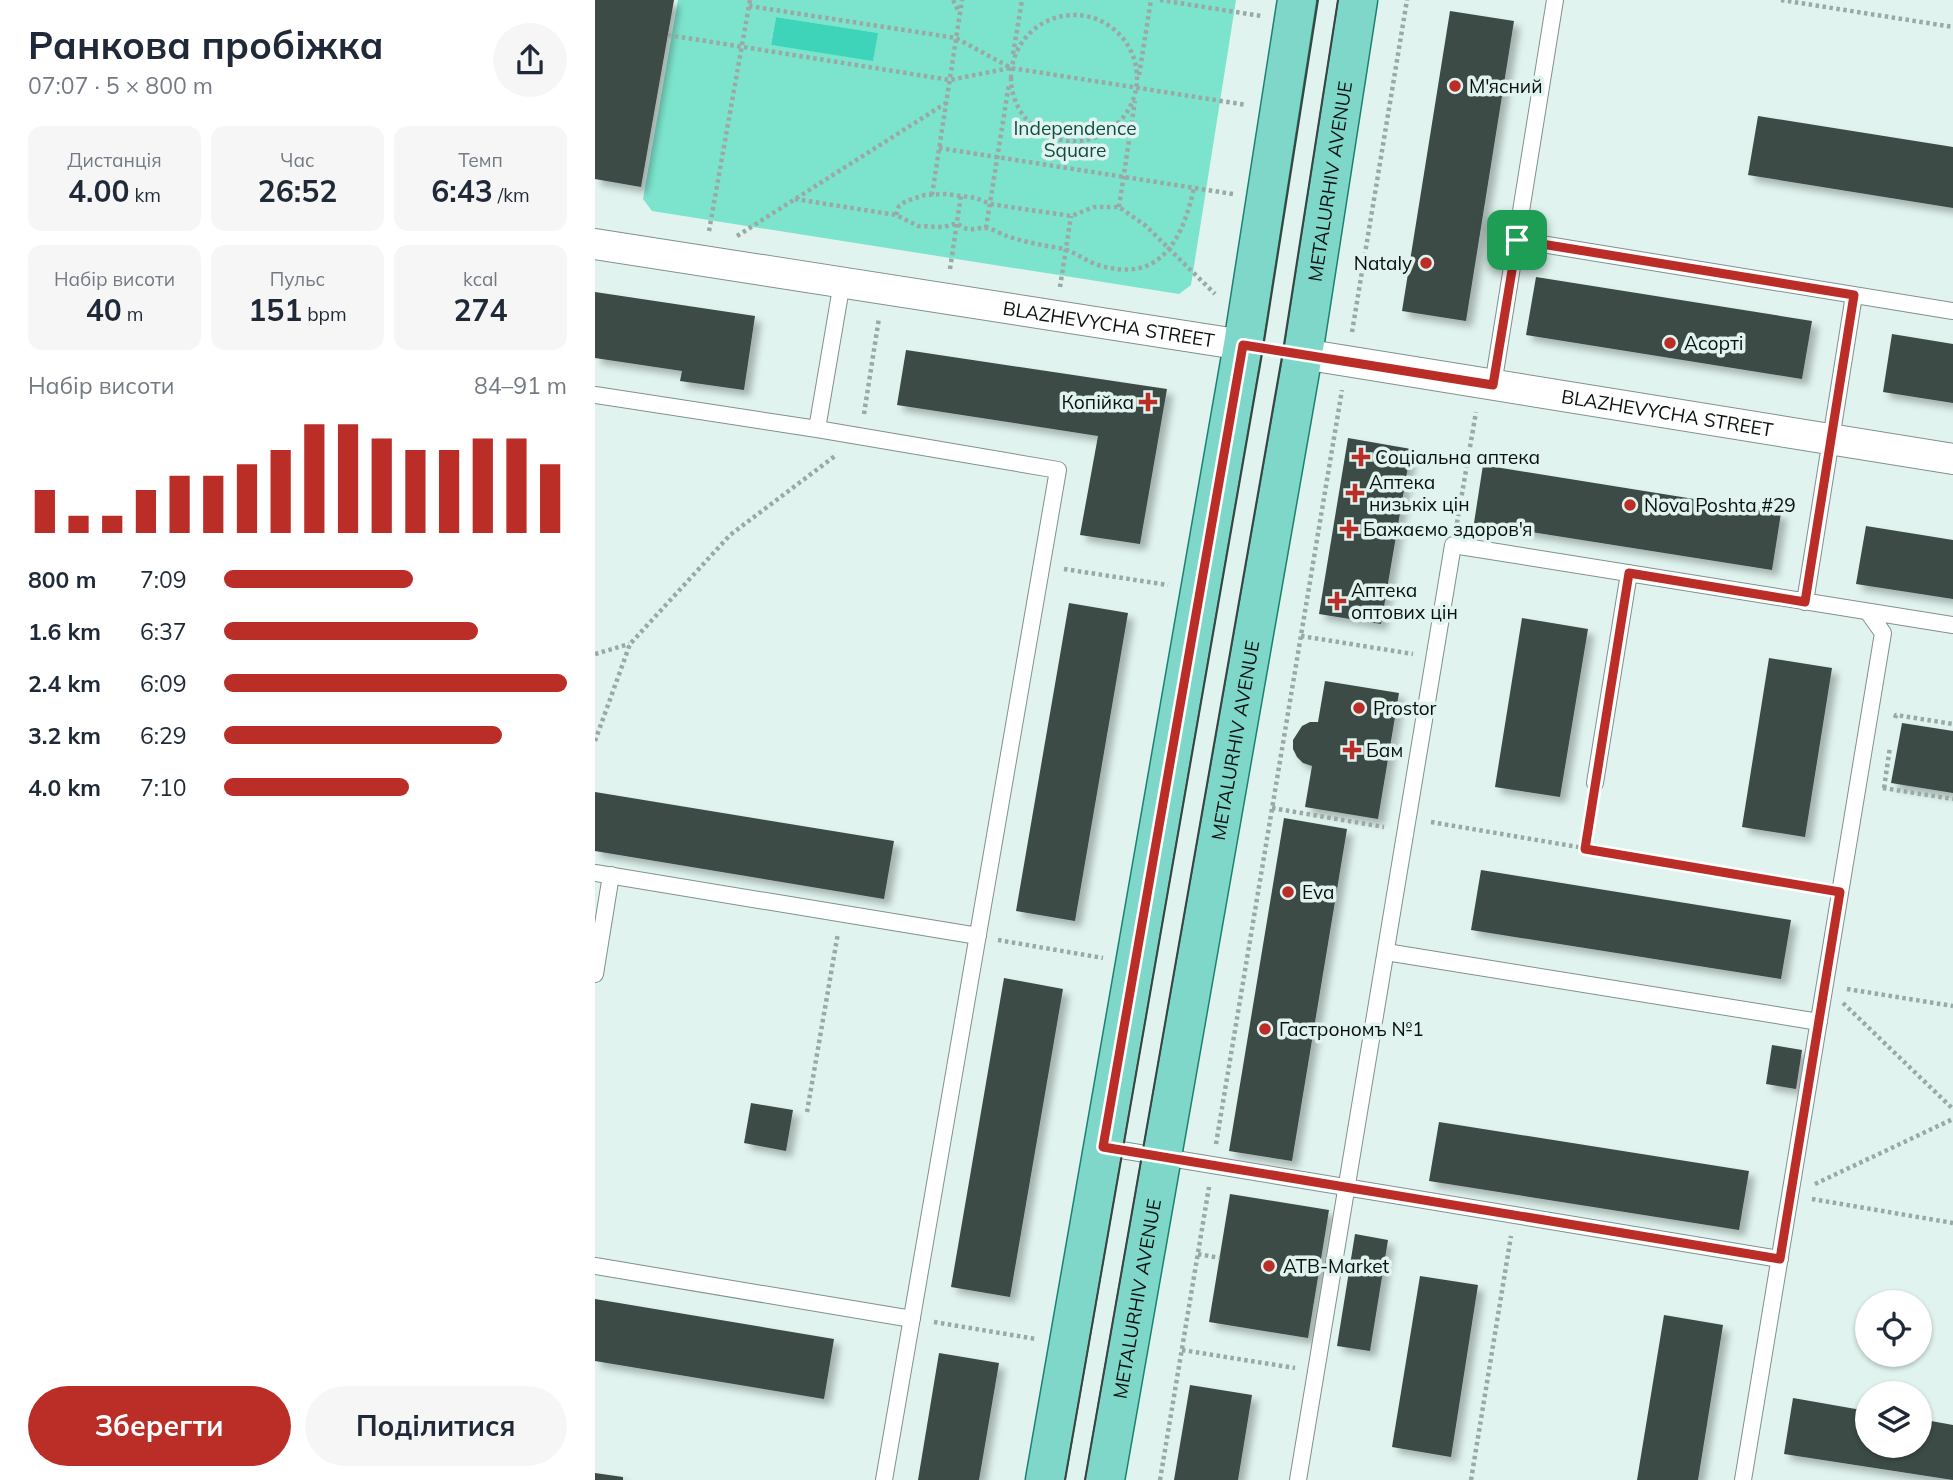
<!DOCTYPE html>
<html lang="uk">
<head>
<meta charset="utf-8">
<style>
	body { margin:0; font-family:Mulish,sans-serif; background:#f6f6f7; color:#1f2937; height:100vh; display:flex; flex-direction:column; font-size:26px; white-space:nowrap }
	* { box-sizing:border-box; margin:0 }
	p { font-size:23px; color:#747a83 }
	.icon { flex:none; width:38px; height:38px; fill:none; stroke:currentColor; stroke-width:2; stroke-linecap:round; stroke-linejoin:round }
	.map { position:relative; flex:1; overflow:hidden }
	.sheet { display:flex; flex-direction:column; background:#fff; width:595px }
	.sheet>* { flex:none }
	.fabs { position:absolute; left:1260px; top:1290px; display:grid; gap:14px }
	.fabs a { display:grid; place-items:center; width:77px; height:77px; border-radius:50%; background:#fff; box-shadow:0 2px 5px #0004; font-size:35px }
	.pin { position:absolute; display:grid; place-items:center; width:60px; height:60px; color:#fff; margin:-30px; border-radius:14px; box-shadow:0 4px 10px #0006 }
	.round { display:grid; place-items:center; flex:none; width:74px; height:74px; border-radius:37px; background:#f6f6f7 }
	.summary { display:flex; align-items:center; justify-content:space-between; height:119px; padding:0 28px }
	h1 { font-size:38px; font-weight:700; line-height:52px }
	.figures { display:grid; grid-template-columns:repeat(3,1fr); gap:10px; height:119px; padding:7px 28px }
	.figures div { display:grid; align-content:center; border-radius:14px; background:#f6f6f7; text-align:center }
	.figures b { font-size:30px; font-weight:700 }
	.figures small { font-size:19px; font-weight:400 }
	.figures p { font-size:19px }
	.chart { height:196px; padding:14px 28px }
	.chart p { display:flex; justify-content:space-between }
	.chart svg { width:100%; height:126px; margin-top:7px; stroke:#bb2d27; stroke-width:6 }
	.cta { display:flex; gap:14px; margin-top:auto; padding:14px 28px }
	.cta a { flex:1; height:80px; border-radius:42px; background:#bb2d27; color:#fff; font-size:28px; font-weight:700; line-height:80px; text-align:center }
	.cta a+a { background:#f6f6f7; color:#1f2937 }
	ul { padding:0 28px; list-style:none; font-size:23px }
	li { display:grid; grid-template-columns:112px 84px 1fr; align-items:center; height:52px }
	li i { height:18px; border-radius:9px; background:#bb2d27 }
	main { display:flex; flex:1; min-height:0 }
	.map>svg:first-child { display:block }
	.green { fill:#7ce4cd; fill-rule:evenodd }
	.water { fill:#3ed4b9 }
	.building { fill:#3c4b47; filter:url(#shadow) }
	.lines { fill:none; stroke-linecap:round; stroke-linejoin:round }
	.lane-casing { stroke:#80918d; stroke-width:18 }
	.street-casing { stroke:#80918d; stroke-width:32 }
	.primary-casing { stroke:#1d8070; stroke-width:41 }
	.path { stroke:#9aa9a5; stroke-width:4.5; stroke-dasharray:3.5 3.5; stroke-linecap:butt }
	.lane { stroke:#fff; stroke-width:16 }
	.street { stroke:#fff; stroke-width:30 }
	.primary { stroke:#7ed7c8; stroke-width:38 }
	.tram { stroke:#3a4441; stroke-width:2 }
	.route-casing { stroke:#fff; stroke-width:14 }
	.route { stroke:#bb2d27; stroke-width:9 }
	.poi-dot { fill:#bb2d27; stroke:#e0f3ee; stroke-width:2.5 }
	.labels { text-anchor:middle; stroke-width:7; stroke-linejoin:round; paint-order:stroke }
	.poi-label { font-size:19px; fill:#09100e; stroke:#e0f3ee; text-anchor:start }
	.park-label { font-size:19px; fill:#0f4d42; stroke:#e0f3ee }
	.street-label { font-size:19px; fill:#09100e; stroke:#e0f3ee }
</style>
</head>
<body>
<main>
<section class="sheet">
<div class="summary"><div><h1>Ранкова пробіжка</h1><p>07:07 · 5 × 800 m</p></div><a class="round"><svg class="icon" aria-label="share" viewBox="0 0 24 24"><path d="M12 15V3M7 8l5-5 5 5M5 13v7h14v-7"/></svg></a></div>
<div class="figures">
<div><p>Дистанція</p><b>4.00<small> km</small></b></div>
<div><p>Час</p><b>26:52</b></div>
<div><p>Темп</p><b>6:43<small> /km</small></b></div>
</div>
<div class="figures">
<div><p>Набір висоти</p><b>40<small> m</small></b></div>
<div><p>Пульс</p><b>151<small> bpm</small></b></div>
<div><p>kcal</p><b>274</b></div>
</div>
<div class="chart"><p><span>Набір висоти</span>84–91 m</p>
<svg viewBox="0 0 160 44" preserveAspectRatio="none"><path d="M5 44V29M15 44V38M25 44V38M35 44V29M45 44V24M55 44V24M65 44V20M75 44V15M85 44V6M95 44V6M105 44V11M115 44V15M125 44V15M135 44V11M145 44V11M155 44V20"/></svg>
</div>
<ul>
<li><b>800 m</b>7:09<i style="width:55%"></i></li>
<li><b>1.6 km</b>6:37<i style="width:74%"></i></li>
<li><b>2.4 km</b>6:09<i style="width:100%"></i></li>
<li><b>3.2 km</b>6:29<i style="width:81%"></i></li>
<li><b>4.0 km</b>7:10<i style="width:54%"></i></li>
</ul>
<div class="cta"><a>Зберегти</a><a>Поділитися</a></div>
</section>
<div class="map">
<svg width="1358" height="1480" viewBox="0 0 1358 1480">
	<defs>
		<filter id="shadow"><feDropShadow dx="6" dy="6" stdDeviation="3.5" flood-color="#0004"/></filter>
	</defs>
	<rect width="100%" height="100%" fill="#e0f3ee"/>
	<path class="green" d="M83,0H641L596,285L584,294L57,211L48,199ZM181,17L282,33L278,60L176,45Z"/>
	<path class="water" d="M181,17L283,33L278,61L176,45Z"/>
	<path class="building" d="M0,0H79L46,187L0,179Z
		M855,11L919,21L871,321L807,311Z
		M1163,116L1358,147V208L1153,175Z
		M941,277L1217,321L1207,379L931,335Z
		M0,292L160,316L149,390L85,381L87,371L0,358Z
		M1297,334L1358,344V403L1288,392Z
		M311,350L572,389L545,544L485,535L503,436L302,405Z
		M753,438L816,449L786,624L724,614Z
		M888,465L1186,513L1177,570L879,523Z
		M1271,526L1358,540V599L1261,584Z
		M474,603L533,613L480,921L421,911Z
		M927,618L993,629L965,797L900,787Z
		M1174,658L1237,668L1210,837L1147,827Z
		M730,681L804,693L783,819L710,807L717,766L708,763L702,757L698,749V740L707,726L715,722H723Z
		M1307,723L1358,731V793L1296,783Z
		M0,792L299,841L289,899L0,851Z
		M689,818L752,829L697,1161L634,1151Z
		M886,870L1196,920L1186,979L876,930Z
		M409,978L468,989L415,1297L356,1287Z
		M1177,1045L1207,1050L1201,1089L1171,1084Z
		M156,1103L198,1110L191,1151L149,1143Z
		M844,1122L1154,1171L1144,1230L834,1181Z
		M635,1194L734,1210L713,1338L614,1322Z
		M760,1234L793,1240L775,1351L742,1346Z
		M825,1276L883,1285L856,1457L797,1447Z
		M0,1299L239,1339L229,1399L0,1361Z
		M1069,1315L1128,1325L1103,1480H1042Z
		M344,1353L404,1363L384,1480H323Z
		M595,1385L657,1395L643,1480H579Z
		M1198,1398L1272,1411V1446H1325V1419L1358,1425V1480L1189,1454Z
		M0,1473L28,1477V1480H0Z"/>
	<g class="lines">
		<defs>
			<path id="lane" d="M922,240L1358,311
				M898,385L960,0
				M0,395L222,429L463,470L289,1480
				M222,429L247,282
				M1210,602L1259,295
				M1000,783L1034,573
				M0,873L383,936
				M791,952L1224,1022
				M0,974L16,875
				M508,1147L1185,1259
				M0,1266L317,1319
				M703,1480L858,545L1358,625
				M1148,1480L1288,633L1273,612"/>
			<g id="street">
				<path id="s1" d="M0,244L648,345"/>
				<path id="s2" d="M708,354L1358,459"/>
			</g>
			<g id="primary">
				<path d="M450,1480L648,345L702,0"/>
				<path id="s3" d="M510,1480L708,354L763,0"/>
			</g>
		</defs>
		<use href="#lane" class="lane-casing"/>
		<use href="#street" class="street-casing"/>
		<use href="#primary" class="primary-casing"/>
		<path class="path" d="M358,0L365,14
			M565,0L666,16
			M1186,0L1358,27
			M154,6L361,38L416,68L652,105
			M416 78a63 63 0 1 1 126 0a63 63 0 1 1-126 0Z
			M73,35L355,80L415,68
			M418,54L427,0
			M544,75L556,0
			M344,148L638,194
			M337,195L367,0
			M200,199L301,215L323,226L349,227L362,223C375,234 378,227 392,228C398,229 406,234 412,236C429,242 446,245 464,248C478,250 490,261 503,265C565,284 587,241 599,188
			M524,207L540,101
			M301,215L304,206L311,201L330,195L351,194L381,198L395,204L476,216L499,207H524L551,226L620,294
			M391,228L414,84
			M114,231L155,0
			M142,236L351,103
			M355,269L366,195
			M465,287L476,216
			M757,332L812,0
			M269,414L284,318
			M862,523L881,412
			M469,569L573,585
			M706,636L818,654
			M0,654L34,644
			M1300,718L1301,715L1358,724
			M0,741L35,644L135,535L240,456
			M1288,788L1358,799
			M1289,788L1295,747
			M677,808L789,827
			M836,822L1224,888
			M990,848L997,805
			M403,940L508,958
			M1252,989L1358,1006
			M1248,1003L1358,1109
			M212,1112L243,933
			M621,1144L747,390
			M1220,1184L1358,1119
			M1217,1199L1358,1223
			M603,1254L625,1258
			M339,1322L441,1339
			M587,1350L700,1368
			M565,1480L614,1187
			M876,1480L916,1236"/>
		<use href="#lane" class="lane"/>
		<use href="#street" class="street"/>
		<use href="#primary" class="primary"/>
		<path class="tram" d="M470,1480L668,348L723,0
			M490,1480L688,351L743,0"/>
	</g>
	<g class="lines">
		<defs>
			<path id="route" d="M922,240L1259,295L1210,602L1034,573L990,849L1245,892L1185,1259L508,1147L648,345L898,385Z"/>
		</defs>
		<use href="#route" class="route-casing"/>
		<use href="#route" class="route"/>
	</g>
	<g class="poi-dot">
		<circle cx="860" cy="86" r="7"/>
		<circle cx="831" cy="263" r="7"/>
		<circle cx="1075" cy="343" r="7"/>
		<path d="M549.5 391.5h7v7h7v7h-7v7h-7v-7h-7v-7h7z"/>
		<path d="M762.5 446.5h7v7h7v7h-7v7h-7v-7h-7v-7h7z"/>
		<path d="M756.5 482.5h7v7h7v7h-7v7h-7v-7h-7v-7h7z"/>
		<circle cx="1035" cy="505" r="7"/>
		<path d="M750.5 518.5h7v7h7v7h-7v7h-7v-7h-7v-7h7z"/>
		<path d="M738.5 590.5h7v7h7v7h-7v7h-7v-7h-7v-7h7z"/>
		<circle cx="764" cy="708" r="7"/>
		<path d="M753.5 739.5h7v7h7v7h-7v7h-7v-7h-7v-7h7z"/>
		<circle cx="693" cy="892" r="7"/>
		<circle cx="670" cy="1029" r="7"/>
		<circle cx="674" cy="1266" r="7"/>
	</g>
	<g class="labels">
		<g class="poi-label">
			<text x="874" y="93">М'ясний</text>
			<text x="817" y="270" text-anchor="end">Nataly</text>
			<text x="1089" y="350">Асорті</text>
			<text x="539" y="409" text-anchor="end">Копійка</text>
			<text x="780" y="464">Соціальна аптека</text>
			<text x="774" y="489">Аптека<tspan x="774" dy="22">низькіх цін</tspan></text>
			<text x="1049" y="512">Nova Poshta #29</text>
			<text x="768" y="536">Бажаємо здоров'я</text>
			<text x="756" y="597">Аптека<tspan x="756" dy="22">оптових цін</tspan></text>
			<text x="778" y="715">Prostor</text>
			<text x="771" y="757">Бам</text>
			<text x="707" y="899">Eva</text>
			<text x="684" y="1036">Гастрономъ №1</text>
			<text x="688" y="1273">ATB-Market</text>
		</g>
		<g class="park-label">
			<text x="480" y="135">Independence<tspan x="480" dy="22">Square</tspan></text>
		</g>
		<g class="street-label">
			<text dy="7" stroke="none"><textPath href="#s3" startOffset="1318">METALURHIV AVENUE</textPath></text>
			<text dy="7" stroke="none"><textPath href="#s1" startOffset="520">BLAZHEVYCHA STREET</textPath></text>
			<text dy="7" stroke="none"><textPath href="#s2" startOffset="369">BLAZHEVYCHA STREET</textPath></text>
			<text dy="7" stroke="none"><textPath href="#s3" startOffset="751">METALURHIV AVENUE</textPath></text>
			<text dy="7" stroke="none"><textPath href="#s3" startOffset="184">METALURHIV AVENUE</textPath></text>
		</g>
	</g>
</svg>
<div class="fabs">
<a><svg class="icon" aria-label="locate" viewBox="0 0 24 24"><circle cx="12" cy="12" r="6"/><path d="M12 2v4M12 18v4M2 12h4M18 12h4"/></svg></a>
<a><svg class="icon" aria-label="layers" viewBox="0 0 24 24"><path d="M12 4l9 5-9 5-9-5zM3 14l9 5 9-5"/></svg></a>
</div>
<div class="pin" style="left:922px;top:240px;background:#1e9e55"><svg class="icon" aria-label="arrive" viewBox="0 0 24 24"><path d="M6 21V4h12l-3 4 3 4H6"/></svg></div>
</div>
</main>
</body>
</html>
